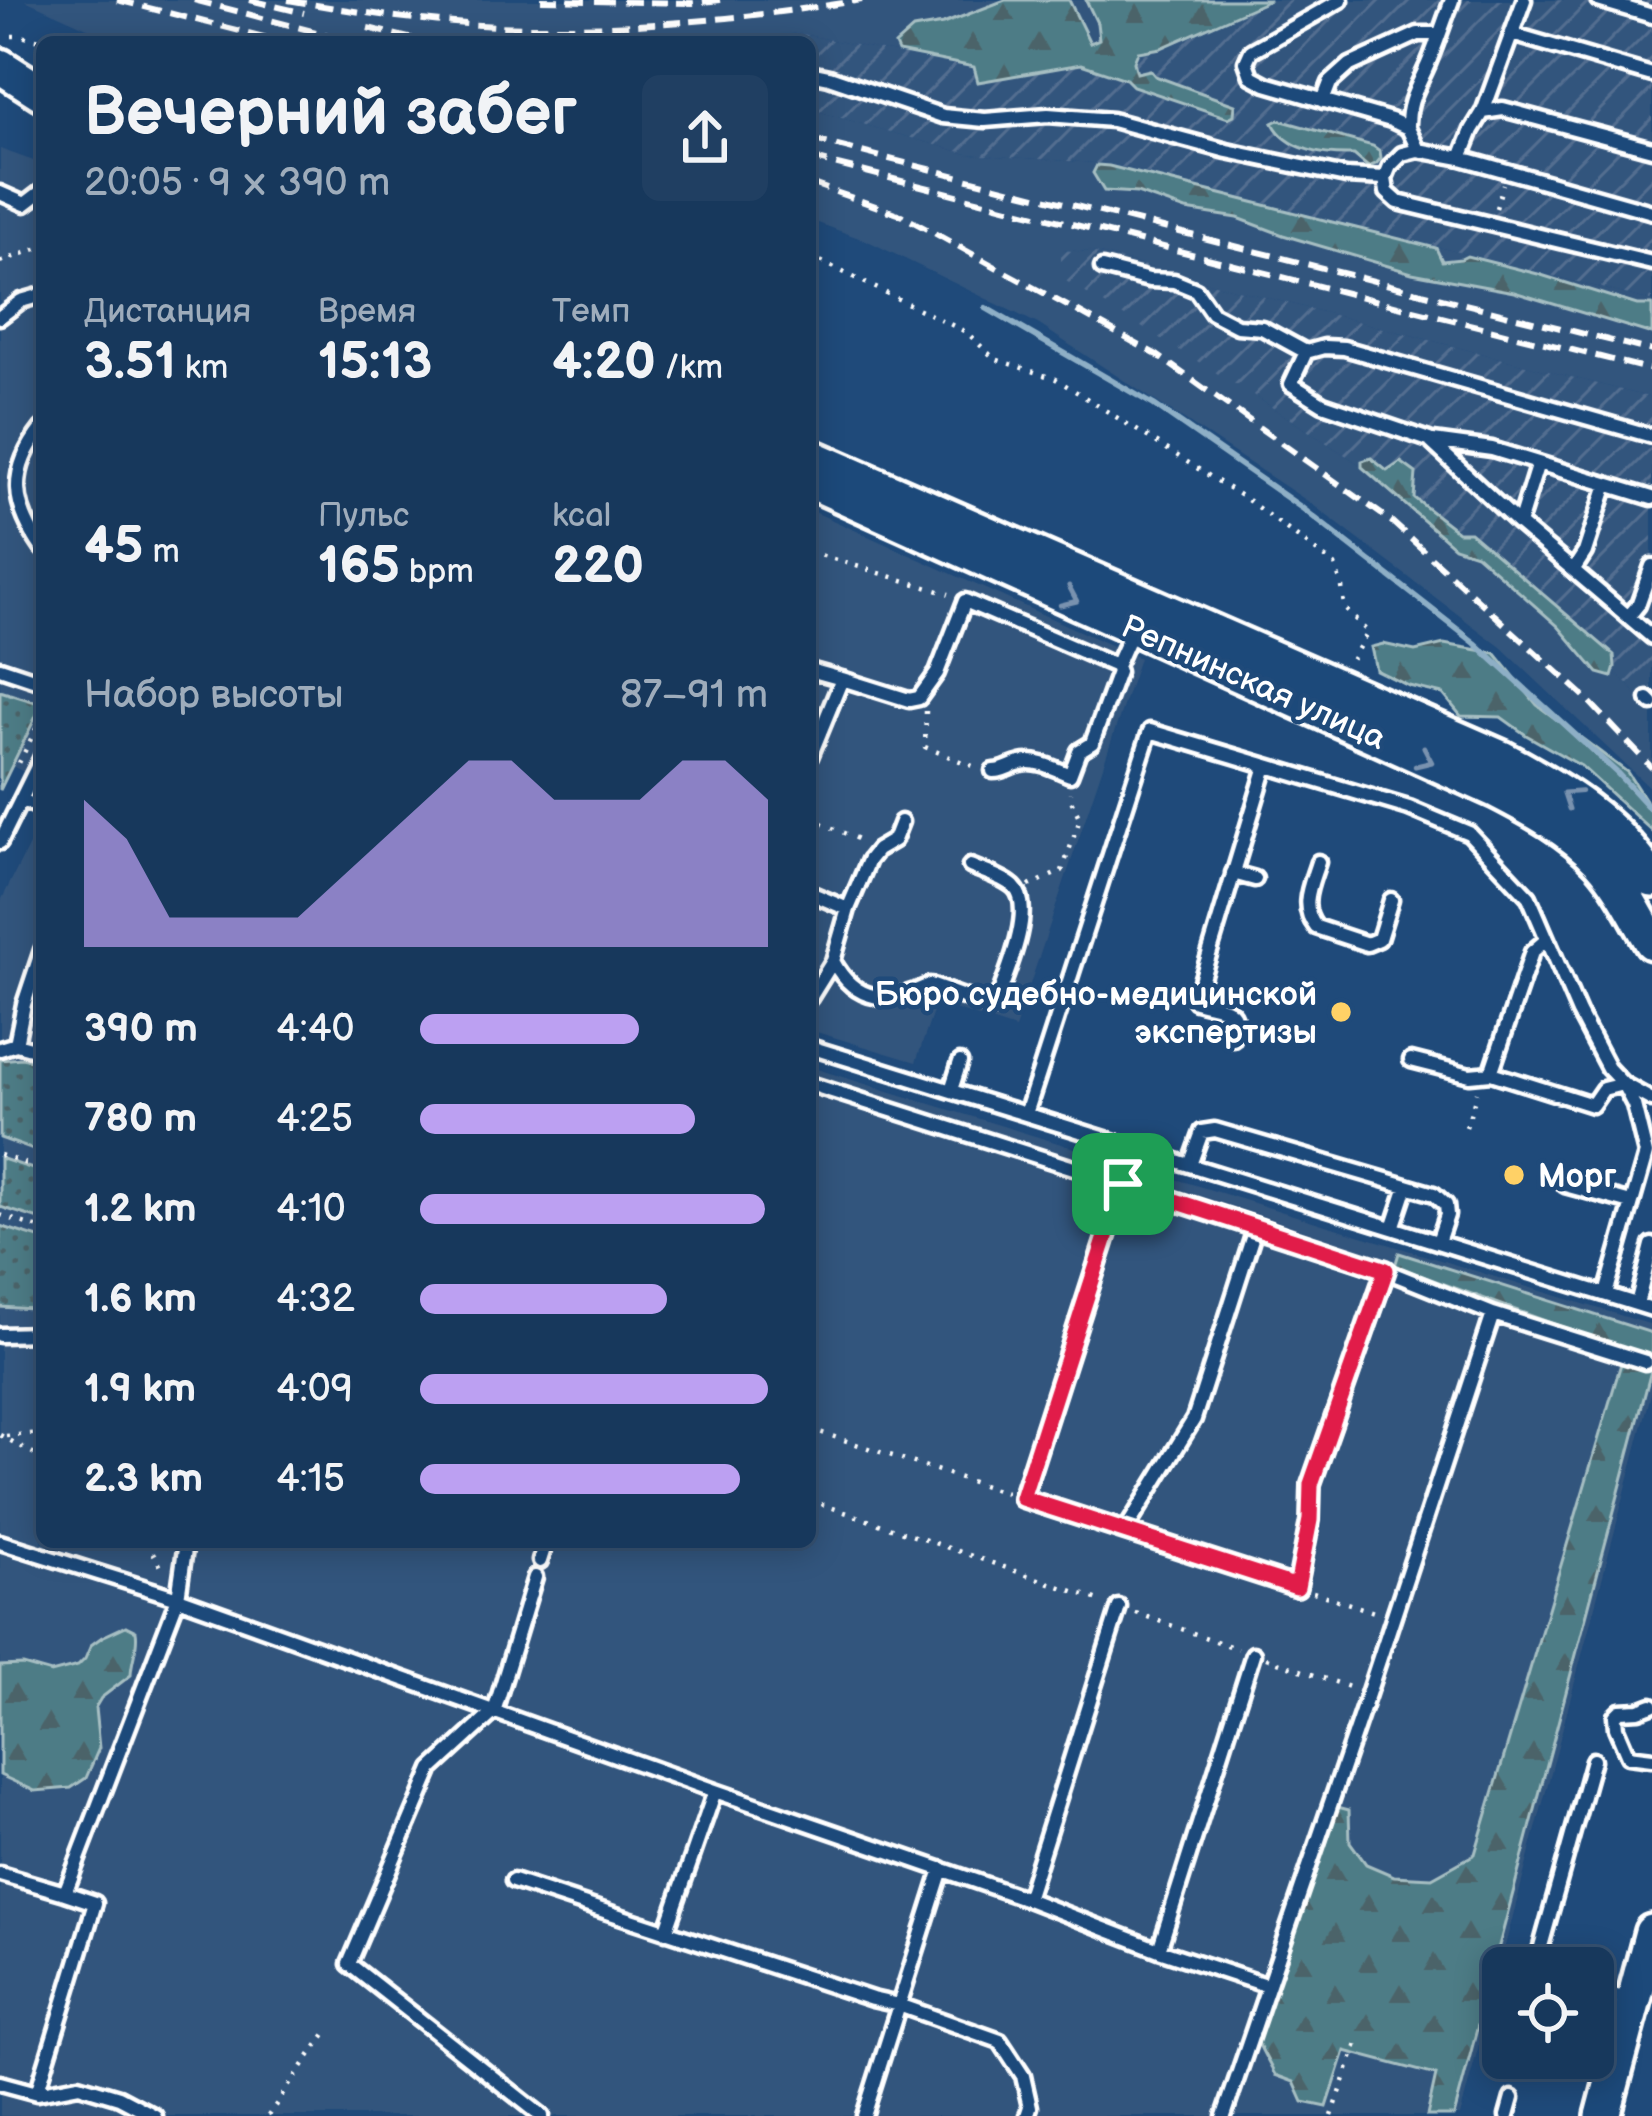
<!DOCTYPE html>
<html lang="ru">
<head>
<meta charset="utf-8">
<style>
	body { margin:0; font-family:"Balsamiq Sans",sans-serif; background:#203f62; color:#f1f3f6; height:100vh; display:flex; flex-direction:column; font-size:45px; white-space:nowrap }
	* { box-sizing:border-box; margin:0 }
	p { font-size:39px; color:#9eacbb }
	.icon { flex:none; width:66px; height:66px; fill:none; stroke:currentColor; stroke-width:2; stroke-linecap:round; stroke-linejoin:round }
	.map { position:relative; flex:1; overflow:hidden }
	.sheet { position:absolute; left:36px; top:36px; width:780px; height:1512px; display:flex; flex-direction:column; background:#17385c; border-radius:18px; box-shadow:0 6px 30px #0003,0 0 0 3px #365272 }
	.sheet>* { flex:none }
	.controls { position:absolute; left:1482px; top:1947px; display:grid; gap:24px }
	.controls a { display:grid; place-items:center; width:132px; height:132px; border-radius:18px; background:#17385c; box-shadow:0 6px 30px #0003,0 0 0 3px #365272; font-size:60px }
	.pin { position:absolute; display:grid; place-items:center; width:102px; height:102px; color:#fff; margin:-51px; border-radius:24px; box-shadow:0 6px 18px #0006 }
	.round { display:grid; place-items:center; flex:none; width:126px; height:126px; border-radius:18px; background:#203f62 }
	.head { display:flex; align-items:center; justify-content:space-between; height:204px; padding:0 48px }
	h1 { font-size:66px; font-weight:700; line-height:90px }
	.metrics { display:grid; grid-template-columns:repeat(3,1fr); gap:18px; height:204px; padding:12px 48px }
	.metrics div { display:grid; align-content:center }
	.metrics b { font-size:51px; font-weight:700 }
	.metrics small { font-size:33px; font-weight:400 }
	.metrics p { font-size:33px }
	.chart { height:336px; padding:24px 48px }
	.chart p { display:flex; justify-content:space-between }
	.chart svg { width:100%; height:216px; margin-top:12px; fill:#bca0f2; opacity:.7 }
	ul { padding:0 48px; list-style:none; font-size:39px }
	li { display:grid; grid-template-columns:192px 144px 1fr; align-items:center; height:90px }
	li i { height:30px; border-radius:15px; background:#bca0f2 }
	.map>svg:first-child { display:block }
	.built { fill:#33557d }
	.industrial { fill:url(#industrial-furrows) }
	.grass { fill:url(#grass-dots); stroke:#a6bec2; stroke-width:3 }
	.forest { fill:url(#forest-firs); stroke:#a6bec2; stroke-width:3 }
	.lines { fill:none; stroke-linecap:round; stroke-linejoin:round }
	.stream { stroke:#8eafc6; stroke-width:6 }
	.lane-casing { stroke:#fff; stroke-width:21 }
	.secondary-casing { stroke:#fff; stroke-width:42 }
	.path { stroke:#fff; stroke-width:4.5; stroke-dasharray:3 9; stroke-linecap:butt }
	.lane { stroke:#1f4a7a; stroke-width:12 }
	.secondary { stroke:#1f4a7a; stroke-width:33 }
	.rail { stroke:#fff; stroke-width:6; stroke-dasharray:18 9; stroke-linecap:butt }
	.oneway { stroke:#7992af }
	.route-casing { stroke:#fff; stroke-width:24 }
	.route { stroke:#e11d48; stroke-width:15 }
	.poi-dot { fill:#ffd166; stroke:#1f4a7a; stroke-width:4.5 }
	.labels { text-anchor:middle; stroke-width:9; stroke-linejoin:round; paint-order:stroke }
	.street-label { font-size:33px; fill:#fff; stroke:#1f4a7a }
	.poi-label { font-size:33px; font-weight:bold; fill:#fff; stroke:#1f4a7a; text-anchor:end }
</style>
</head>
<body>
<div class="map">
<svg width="1652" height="2116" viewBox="0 0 1652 2116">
	<defs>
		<pattern id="industrial-furrows" width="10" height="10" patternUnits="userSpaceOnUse" patternTransform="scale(3)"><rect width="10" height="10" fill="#33557d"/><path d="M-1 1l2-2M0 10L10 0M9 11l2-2" fill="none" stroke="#526e90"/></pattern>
		<pattern id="grass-dots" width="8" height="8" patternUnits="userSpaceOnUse" patternTransform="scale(3)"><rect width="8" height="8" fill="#4d7c86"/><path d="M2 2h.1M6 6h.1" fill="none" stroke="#4c6469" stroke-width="1.8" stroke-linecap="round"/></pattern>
		<pattern id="forest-firs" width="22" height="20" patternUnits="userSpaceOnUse" patternTransform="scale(3)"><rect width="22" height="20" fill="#4d7c86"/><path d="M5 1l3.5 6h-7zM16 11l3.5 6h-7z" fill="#4c6469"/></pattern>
	</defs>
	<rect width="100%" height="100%" fill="#1f4a7a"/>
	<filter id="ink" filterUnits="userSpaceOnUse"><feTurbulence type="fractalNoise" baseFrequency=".00833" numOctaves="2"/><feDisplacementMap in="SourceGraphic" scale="24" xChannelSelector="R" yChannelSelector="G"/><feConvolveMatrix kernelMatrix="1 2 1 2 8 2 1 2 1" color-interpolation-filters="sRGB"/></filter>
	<g filter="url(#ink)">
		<path class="built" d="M25,0H1273L1162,50L1008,76L797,33L727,42H140L105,36Z
			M810,109L967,154L1110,164L1652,301V398L1092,252L1062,250L1256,397L1416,501L1629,685L1652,714V790L1501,647L1309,502L1038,324L870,242L810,220Z
			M0,149L42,164V781L12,766L42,704L0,691Z
			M810,510L1139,658L1015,1029L936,1003L916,1062L810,1030Z
			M38,827L42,829V1542H810V1067L1652,1325V1390L1460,2116H0V903Z"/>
		<path class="industrial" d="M1273,0H1652V301L1110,164L967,154L810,109V42H727L797,33L1008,76L1162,50Z
			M1061,250L1092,252L1652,398V714L1629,685L1416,501L1256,397L1061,278Z"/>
		<path class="grass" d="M0,691L42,704L0,790Z
			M21,1058L42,1062V1153L0,1138V1060Z
			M0,1158L42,1172V1220L0,1207Z
			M0,1226L42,1239V1306L33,1309L0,1307Z"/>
		<path class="forest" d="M1005,0H1069L1090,43L1099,39L1097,23L1086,0H1270L1161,48L1138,52L1134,62L1137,73L1150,70L1155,76L1235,105L1234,115L1228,118L1133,86L1126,79L1081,64L978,82L974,67L898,52L895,45L913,29L943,24Z
			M1279,120L1373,146L1380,151L1381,158L1376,164L1368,167L1354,155C1326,156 1287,151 1273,123Z
			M1097,165L1109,166L1436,248L1442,261L1461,259L1467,256L1538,274L1637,305H1652V334L1514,292L1412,273L1283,235L1238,218L1186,210L1137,193L1104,191L1093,173Z
			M1371,458L1387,471L1401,462L1416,473L1414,498L1458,532H1470L1614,655L1615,667L1612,677L1598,673L1558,626L1476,554L1454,547L1362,467V461Z
			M1383,644L1415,651L1444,644L1495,653L1537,705L1627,772L1652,811V831L1581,766L1526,735L1501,717L1461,716L1443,694L1409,686L1376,670L1371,647Z
			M1399,1253L1652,1333V1367L1454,2116H1427L1436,2075L1345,2051L1327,2107L1303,2102L1294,2082L1275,2075L1256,2039L1334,1806L1349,1810L1350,1842L1366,1864L1394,1876L1432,1878L1475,1854L1625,1350L1395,1266Z
			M126,1626L136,1631C139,1646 131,1660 131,1675L101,1698L95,1708L99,1748L86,1778L71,1788L35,1791L0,1775V1666L23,1665L51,1673L78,1666L85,1659L91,1645L102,1637Z"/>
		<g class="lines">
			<path class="stream" d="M986,308L1154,405L1302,508L1475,643L1617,773L1652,811"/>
			<defs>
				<path id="lane" d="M1341,0L1251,51L1246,62L1251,76L1266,84L1391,120L1408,128L1418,150
					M1598,0L1652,16
					M1512,34L1652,75
					M810,73L829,77L943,116L985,120L1048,115L1112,120L1227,151L1346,176L1385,178
					M1323,101L1330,83L1350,65L1418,34H1439
					M1483,112L1503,109L1652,149
					M1408,128C1407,102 1418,87 1428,64C1437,43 1444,21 1452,0
					M1461,158L1472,130L1483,112L1524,0
					M0,193L25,204L42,191
					M1652,212L1461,158L1418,150L1402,154L1390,166L1385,178L1387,192L1398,202L1652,263
					M1102,268L1149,280L1174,281L1196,290L1212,313L1237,326L1262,328L1306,352L1291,384L1323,404L1429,440L1519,524L1652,637
					M0,317L21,301L42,295
					M1306,352L1324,347L1344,348L1652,436
					M42,428C8,471 12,505 42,548
					M1433,441L1492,449L1652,498
					M1519,524L1538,463
					M1574,569L1585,552L1607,484
					M1629,616L1638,605L1652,566
					M1116,666L1133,628
					M0,668L42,682
					M810,670L842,679L810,757
					M842,679L909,700L919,698L937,673L965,601L1116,666L1118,672L1092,743L1079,751L1070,775C1055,769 1037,759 1021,763C1010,765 1005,771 993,771
					M1648,699L1652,703
					M21,800L42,808
					M0,842L42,757
					M1318,862C1311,885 1299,906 1316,927L1367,944L1379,939L1391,900
					M1233,873L1255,879
					M810,893L848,909
					M833,961C856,1004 889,1004 930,985L994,1008C1003,982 1037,909 1014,887C1003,877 984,872 970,866
					M810,998L833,961L848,909L869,860L877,850L894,840L901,822
					M1233,1039C1243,1005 1223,1009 1195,1001L1266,766
					M16,1044L24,1004L42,950
					M810,1047L1652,1309
					M0,1049L16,1044L42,1051
					M1411,1060L1470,1075L1491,1073L1532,952L1546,940
					M1491,1073L1592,1105L1603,1089L1623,1084L1652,1100
					M810,1084L1256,1226L1386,1271L1493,1314L1645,1362
					M951,1090L960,1062
					M1026,1114L1150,731L1409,808L1469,833L1529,897L1579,1013L1608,1068L1623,1084L1634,1105L1646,1154L1606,1294
					M1190,1165L1202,1132L1215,1130L1434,1194L1446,1205L1447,1215L1438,1242
					M1565,1185L1631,1203
					M1393,1228L1407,1186
					M1637,1304L1652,1245
					M0,1335L42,1334
					M1022,1498L1123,1184
					M1125,1531L1194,1419L1256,1226
					M0,1542L178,1598L715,1791L1027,1899L1159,1950L1268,1986
					M540,1561L546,1542
					M535,1577L494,1712L432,1769L349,1964L542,2116
					M1297,1587L1311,1520V1484L1386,1271
					M1652,1705L1639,1710L1620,1711L1615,1716L1616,1728L1628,1756L1652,1759
					M0,1874L65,1893L178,1598L186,1542
					M513,1881L872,1999L899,2005L1000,2041L1023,2076L1030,2107L1027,2116
					M1027,1899L1119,1607
					M666,1932L715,1791
					M1159,1950L1253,1654
					M1535,1968L1593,1760
					M1593,1990L1632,2000
					M1509,2061L1510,2058
					M0,2083L37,2093L79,2085L119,2097L155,2116
					M37,2093L95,1903L65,1893
					M864,2116L942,1869
					M1224,2116L1368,1694L1493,1314
					M1507,2116L1512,2098"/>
				<path id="secondary" d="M0,66L42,93
					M810,456L1502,758C1560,789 1616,822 1652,880
					M810,481L1497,791C1534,810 1571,830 1600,861C1621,884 1636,915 1652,942
					M1603,2116L1652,1932"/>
			</defs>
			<use href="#lane" class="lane-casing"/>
			<use href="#secondary" class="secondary-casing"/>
			<path class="path" d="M0,36H20L51,42
				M1496,208L1503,184
				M810,256L966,332L995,359L1056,379L1249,501L1335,565L1342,587L1344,608L1368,632L1350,662
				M0,262L42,247
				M810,552L949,594
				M926,711L925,747L975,767
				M19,763L42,717
				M810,818L862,841
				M1029,886L1062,871L1080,819L1071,800V792
				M1466,1127L1477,1092
				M0,1155L42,1169
				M0,1215L42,1229
				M810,1429L1006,1493
				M0,1435L42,1458
				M6,1436L42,1433
				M810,1500L1102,1601
				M1039,1503L1109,1526
				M1142,1537L1280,1581
				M147,1542L164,1572
				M1313,1592L1377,1613
				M1136,1613L1238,1649
				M1266,1658L1352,1688
				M268,2116L327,2031
				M1332,2116L1359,2038"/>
			<use href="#lane" class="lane"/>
			<use href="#secondary" class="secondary"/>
			<path class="rail" d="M117,0L284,42
				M194,0L354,42
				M250,0L304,13
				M288,0C372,15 457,27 543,27C649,28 757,17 862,0
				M541,0L693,3L720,0
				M368,28L426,42
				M810,139L1652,351
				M810,158L1652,370
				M810,183L901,215L1157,355L1391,521L1584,696L1652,768"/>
		</g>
		<defs><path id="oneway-chevron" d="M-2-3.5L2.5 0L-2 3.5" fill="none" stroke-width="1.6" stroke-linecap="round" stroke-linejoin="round" transform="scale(3)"/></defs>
		<g class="oneway">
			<use href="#oneway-chevron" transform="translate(1070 598) rotate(24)"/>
			<use href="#oneway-chevron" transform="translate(1425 759) rotate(24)"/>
			<use href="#oneway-chevron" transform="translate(1570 797) rotate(-146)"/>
		</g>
	</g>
	<g class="lines" filter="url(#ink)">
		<defs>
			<path id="route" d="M1123,1184L1386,1270L1311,1484L1310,1520L1297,1587L1022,1498Z"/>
		</defs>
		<use href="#route" class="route-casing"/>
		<use href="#route" class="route"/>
	</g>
	<g class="poi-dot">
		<circle cx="1341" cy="1012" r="12"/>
		<circle cx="1514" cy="1175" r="12"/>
	</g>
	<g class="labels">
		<g class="street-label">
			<text transform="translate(1254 681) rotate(24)" y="12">Репнинская улица</text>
		</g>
		<g class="poi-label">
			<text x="1317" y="1005">Бюро судебно-медицинской<tspan x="1317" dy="38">экспертизы</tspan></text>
			<text x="1538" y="1187" text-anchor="start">Морг</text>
		</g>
	</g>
</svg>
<div class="controls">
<a><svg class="icon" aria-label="locate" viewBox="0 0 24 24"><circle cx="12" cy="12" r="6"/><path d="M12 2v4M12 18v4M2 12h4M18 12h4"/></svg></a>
</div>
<div class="pin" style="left:1123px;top:1184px;background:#1e9e55"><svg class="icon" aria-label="arrive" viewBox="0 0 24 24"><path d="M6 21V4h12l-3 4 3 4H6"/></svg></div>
<section class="sheet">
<div class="head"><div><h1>Вечерний забег</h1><p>20:05 · 9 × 390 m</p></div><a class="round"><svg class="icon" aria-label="share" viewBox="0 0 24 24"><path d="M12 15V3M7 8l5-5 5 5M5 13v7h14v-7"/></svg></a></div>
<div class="metrics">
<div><p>Дистанция</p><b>3.51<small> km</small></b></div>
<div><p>Время</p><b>15:13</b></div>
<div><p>Темп</p><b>4:20<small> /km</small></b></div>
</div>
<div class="metrics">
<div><b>45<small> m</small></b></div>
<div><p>Пульс</p><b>165<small> bpm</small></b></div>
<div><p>kcal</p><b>220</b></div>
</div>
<div class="chart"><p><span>Набор высоты</span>87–91 m</p>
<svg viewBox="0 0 160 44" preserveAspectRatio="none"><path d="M0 44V14L10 22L20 38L30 38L40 38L50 38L60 30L70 22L80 14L90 6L100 6L110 14L120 14L130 14L140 6L150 6L160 14V44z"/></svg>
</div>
<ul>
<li><b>390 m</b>4:40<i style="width:63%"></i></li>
<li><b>780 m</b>4:25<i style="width:79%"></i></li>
<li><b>1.2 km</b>4:10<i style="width:99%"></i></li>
<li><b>1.6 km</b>4:32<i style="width:71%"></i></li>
<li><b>1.9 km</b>4:09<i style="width:100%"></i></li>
<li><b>2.3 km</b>4:15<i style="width:92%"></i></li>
</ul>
</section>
</div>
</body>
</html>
